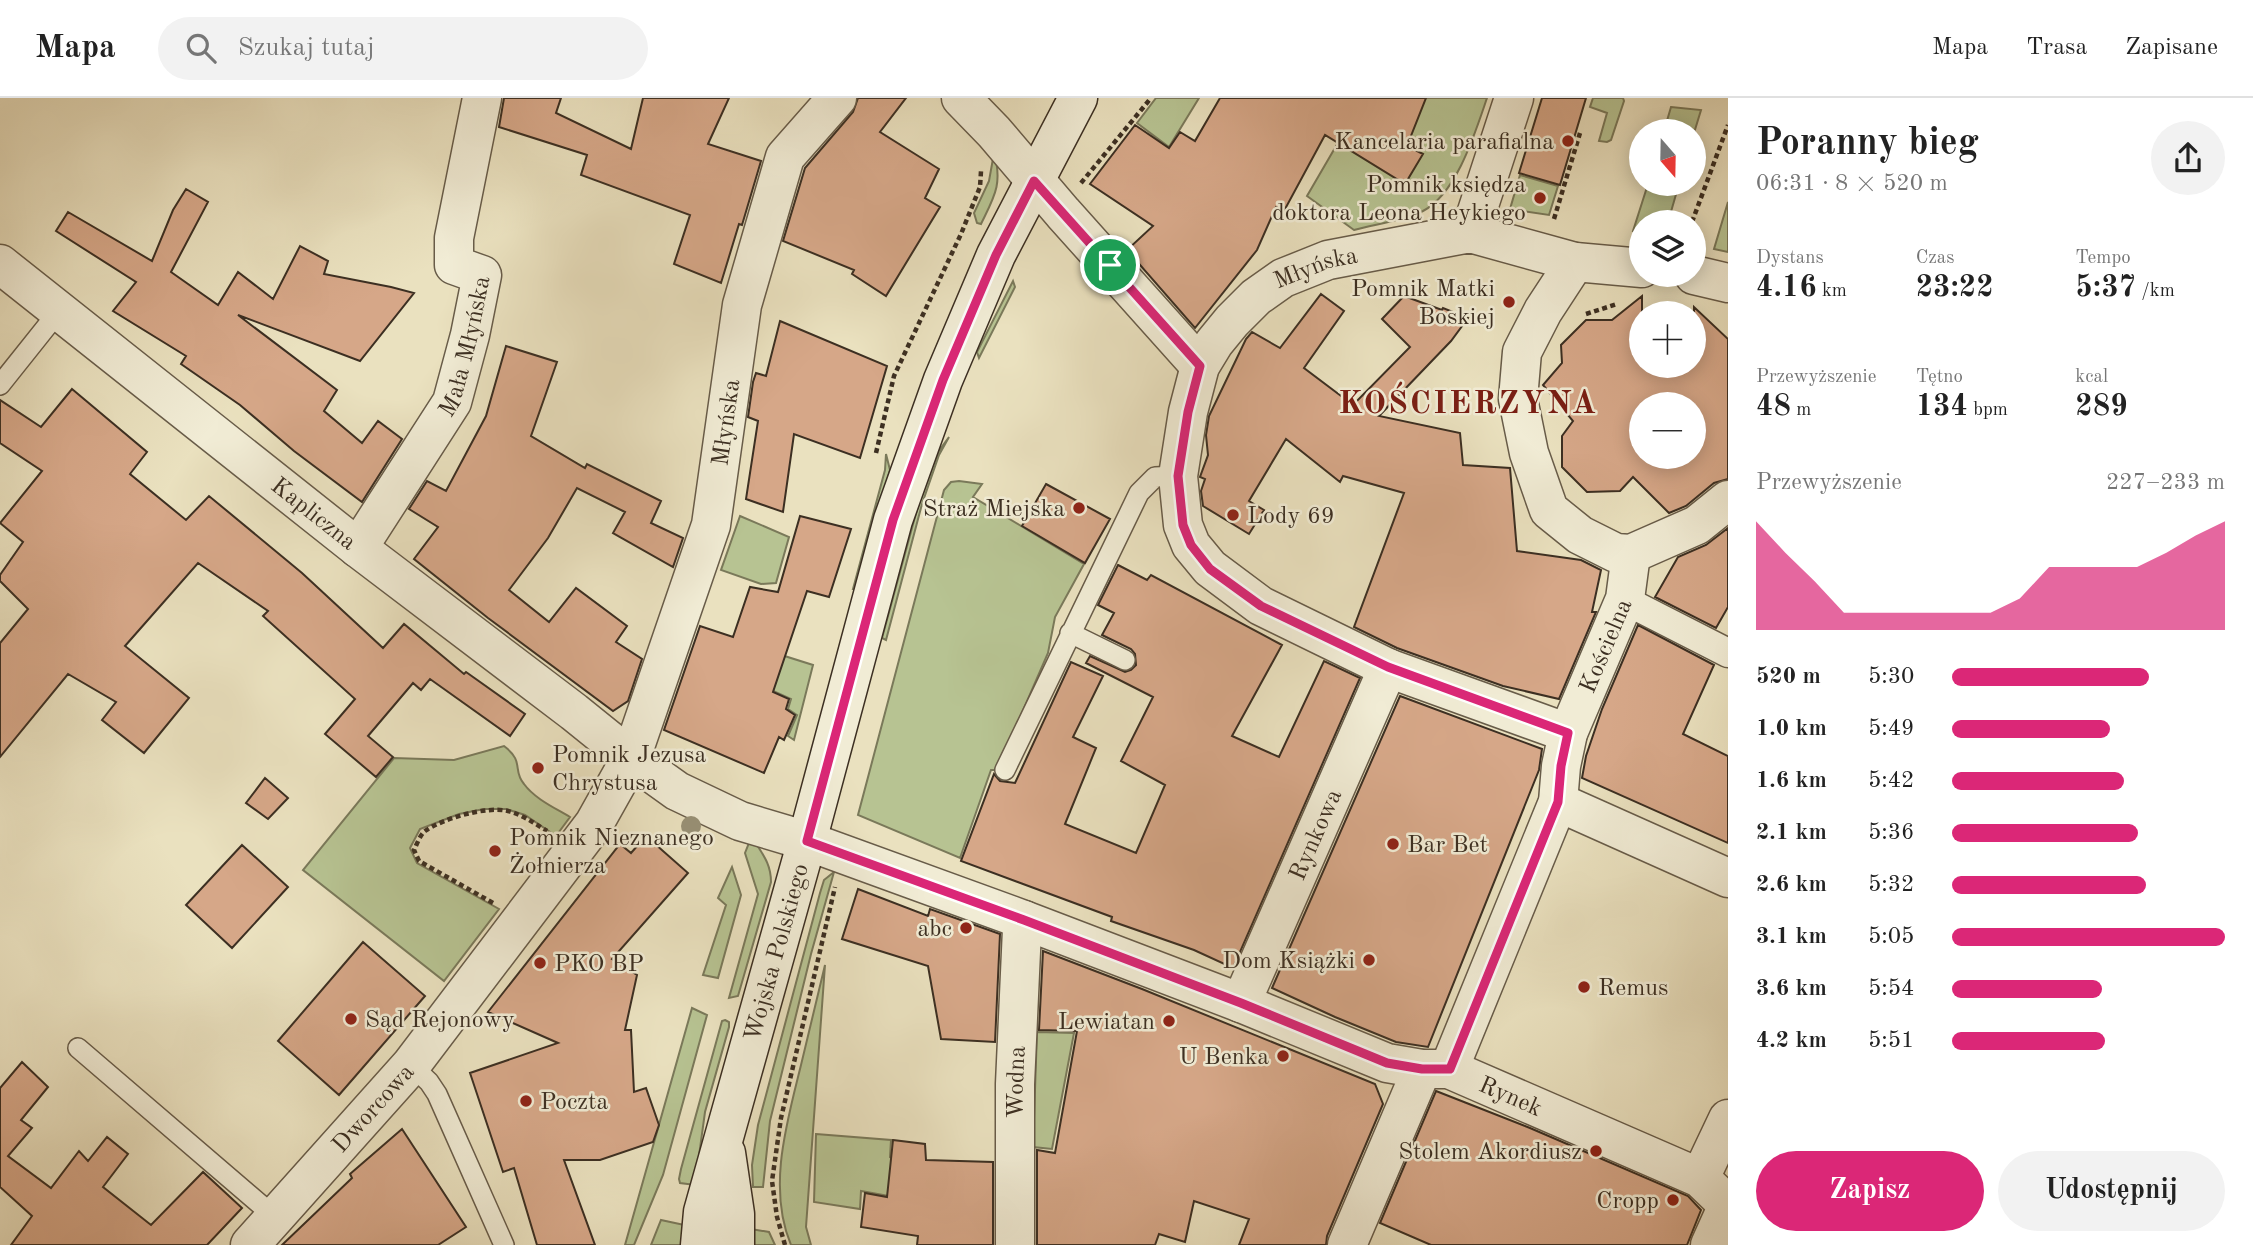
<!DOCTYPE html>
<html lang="pl">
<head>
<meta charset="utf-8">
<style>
	body { margin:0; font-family:"Old Standard TT",serif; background:#f2f2f2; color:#222; height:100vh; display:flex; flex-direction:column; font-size:26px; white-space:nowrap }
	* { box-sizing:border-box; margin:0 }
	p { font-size:23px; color:#767676 }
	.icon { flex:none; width:38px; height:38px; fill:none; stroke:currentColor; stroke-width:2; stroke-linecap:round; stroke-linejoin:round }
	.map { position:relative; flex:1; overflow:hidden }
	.panel { display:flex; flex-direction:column; background:#fff; width:525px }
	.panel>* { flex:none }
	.needle { width:46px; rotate:160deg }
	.fabs { position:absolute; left:1629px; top:21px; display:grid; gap:14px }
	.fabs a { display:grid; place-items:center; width:77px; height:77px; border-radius:50%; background:#fff; box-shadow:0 4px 18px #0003; font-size:35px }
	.pin { position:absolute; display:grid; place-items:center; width:60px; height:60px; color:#fff; margin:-30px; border:4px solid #fff; border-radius:50%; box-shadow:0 2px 7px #0007 }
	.round { display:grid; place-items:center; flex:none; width:74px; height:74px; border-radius:37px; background:#f2f2f2 }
	.head { display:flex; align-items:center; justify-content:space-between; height:119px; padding:0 28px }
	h1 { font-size:38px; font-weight:600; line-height:52px }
	.stats { display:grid; grid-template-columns:repeat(3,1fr); gap:10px; height:119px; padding:7px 28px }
	.stats div { display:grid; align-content:center }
	.stats b { font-size:30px; font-weight:600 }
	.stats small { font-size:19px; font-weight:400 }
	.stats p { font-size:19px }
	.chart { height:196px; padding:14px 28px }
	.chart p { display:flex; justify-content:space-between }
	.chart svg { width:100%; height:126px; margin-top:7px; fill:#db2777; opacity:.7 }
	.action { display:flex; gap:14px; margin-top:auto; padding:14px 28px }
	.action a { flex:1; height:80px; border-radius:42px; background:#db2777; color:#fff; font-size:28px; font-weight:600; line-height:80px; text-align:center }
	.action a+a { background:#f2f2f2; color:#222 }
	ul { padding:0 28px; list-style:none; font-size:23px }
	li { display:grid; grid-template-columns:112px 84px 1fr; align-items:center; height:52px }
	li i { height:18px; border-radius:9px; background:#db2777 }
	header { display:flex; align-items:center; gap:42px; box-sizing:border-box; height:98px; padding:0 35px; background:#fff; border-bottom:2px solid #e0e0e0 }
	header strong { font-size:33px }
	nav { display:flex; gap:38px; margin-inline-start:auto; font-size:24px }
	.search { width:490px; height:63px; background:#f2f2f2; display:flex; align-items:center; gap:18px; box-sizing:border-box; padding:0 24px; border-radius:38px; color:#767676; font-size:26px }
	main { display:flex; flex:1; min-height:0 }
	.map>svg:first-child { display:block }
	.green { fill:#b7c392; stroke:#7a795a; stroke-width:2 }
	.building { fill:#d6a788; stroke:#3c2f22; stroke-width:2; fill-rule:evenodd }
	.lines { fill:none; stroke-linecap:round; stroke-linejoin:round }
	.service-casing { stroke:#685c49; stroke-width:22 }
	.pedestrian-casing { stroke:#685c49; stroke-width:31 }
	.minor-casing { stroke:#685c49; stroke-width:41 }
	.tertiary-casing { stroke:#685c49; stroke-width:41 }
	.secondary-casing { stroke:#3c2f22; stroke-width:41 }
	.path { stroke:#3c2f22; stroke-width:4.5; stroke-dasharray:5 3.5; stroke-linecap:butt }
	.service { stroke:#f1ecd5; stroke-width:19 }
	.pedestrian { stroke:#f1ecd5; stroke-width:28 }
	.minor { stroke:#f1ecd5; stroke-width:38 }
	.tertiary { stroke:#f1ecd5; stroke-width:38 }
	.secondary { stroke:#f1ecd5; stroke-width:38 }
	.tree { fill:#989075 }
	.route-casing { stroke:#fff; stroke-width:14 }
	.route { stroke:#db2777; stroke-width:9 }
	.poi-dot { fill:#8f2418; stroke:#f1ecd5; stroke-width:2.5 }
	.labels { text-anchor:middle; stroke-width:5; stroke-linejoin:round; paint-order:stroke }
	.poi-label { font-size:24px; fill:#3c2f22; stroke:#f1ecd5; text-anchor:end }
	.street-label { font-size:24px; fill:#3c2f22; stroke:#f1ecd5 }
	.district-label { font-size:32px; font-weight:bold; letter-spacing:2px; fill:#7a1f14; stroke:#f1ecd5 }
</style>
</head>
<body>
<header>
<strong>Mapa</strong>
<div class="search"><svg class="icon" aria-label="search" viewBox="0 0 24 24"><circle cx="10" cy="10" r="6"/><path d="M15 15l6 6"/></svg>Szukaj tutaj</div>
<nav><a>Mapa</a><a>Trasa</a><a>Zapisane</a></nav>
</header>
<main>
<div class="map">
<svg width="1728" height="1147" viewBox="0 0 1728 1147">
	<rect width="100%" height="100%" fill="#eae1bf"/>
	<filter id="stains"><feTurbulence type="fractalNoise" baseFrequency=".00286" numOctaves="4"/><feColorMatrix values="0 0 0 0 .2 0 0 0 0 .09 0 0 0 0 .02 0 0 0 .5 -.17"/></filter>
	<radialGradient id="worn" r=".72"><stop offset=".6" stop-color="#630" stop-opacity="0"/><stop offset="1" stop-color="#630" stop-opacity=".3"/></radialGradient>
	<path class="green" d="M1156,0H1199L1169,49L1137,25Z
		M1364,0H1487C1475,35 1457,95 1423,113C1402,123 1376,126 1354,132L1307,98Z
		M1593,0H1623L1624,3L1611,42L1607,44L1599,43L1607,15L1590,9Z
		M1671,9L1701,12L1694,35V33H1664Z
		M994,55C1003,86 994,99 981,126L977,125L974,115L989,83Z
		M1520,77L1558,88L1549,117L1510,111Z
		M1648,86H1679L1668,124H1642L1641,135L1633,133Z
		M1728,104V154L1714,151Z
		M1013,183L1015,189L979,260L977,254Z
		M949,339L939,357L922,406L886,542L882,540L921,397L938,354Z
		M886,356L890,372L856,491H853L885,372Z
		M959,383L982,386L973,399L1084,466L1055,519L1048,555L997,672H991L960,760L858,717L944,392L951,384Z
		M740,418L789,439L776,485L761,486L721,472Z
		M753,548L813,567L794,642L788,638L797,617L788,611L791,601L758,586Z
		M504,648C525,664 512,672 524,686C535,701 555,710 570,719L556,738L525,717L506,711H484L459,716L420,731L410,750L417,765L499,811L444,883L303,772L394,660L454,662Z
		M755,744C764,758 771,767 771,784L738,898L729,900L758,796L745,755L749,745Z
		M732,769L741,797L718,880L703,877L726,807L718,800Z
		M834,774L811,856L770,1023L763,1089H753L752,1067L758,1027L820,795L824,782Z
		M825,867L806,1129L811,1147H791C767,1090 787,1024 801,967C809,934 817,900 825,867Z
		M692,910L707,917L663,1077L634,1147H625Z
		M725,922L729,924V929L705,1014L695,1087L680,1085L679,1081L681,1071L722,923Z
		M1037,934L1074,935L1052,1051L1033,1049Z
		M816,1036L891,1042L890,1059L903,1060L894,1099L861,1093L860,1111L814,1104Z
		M661,1122L689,1128L682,1147H651Z
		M751,1131L769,1134L775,1147H754Z"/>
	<path class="building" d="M504,0H561L556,15L631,51L643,0H729L708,46L761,63L742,127L739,126L721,185L674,166L690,117L581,77L587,57L499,29Z
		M858,0H906L880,34L939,71L925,100L940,109L886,198L852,176L854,172L783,143L805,70L853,14Z
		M1220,0H1426L1407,48L1423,56L1405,86L1325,37L1284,113L1276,109L1257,152L1195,230L1127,152L1153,128L1090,86L1135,27L1169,50L1180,34L1195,43Z
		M1542,0H1586L1560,87L1519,75Z
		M186,91L208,104L171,174L218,207L238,174L273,201L300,148L328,163L324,176L391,189L414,195L360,263L238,217L337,292L324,313L362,345L378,323L402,341L362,404L294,353L240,307L181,266L186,258L113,213L136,184L56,133L68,114L152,163L173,112Z
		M1321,196L1344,213L1304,270L1353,307L1410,249L1382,221L1404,198L1442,212L1443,210L1468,220L1451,243L1379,318L1460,335L1463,367L1510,370L1517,453L1581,462L1601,472L1592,514H1596L1559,601L1503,588L1397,550L1354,529L1404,395L1343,378L1340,384L1286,341L1249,403L1264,412L1249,436L1203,408L1201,393L1205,381L1200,379L1208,357L1206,337L1209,318L1246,241L1252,234L1280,250Z
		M1642,198V268H1694V209L1728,241V381L1714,385L1686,408L1669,415L1633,379L1620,393L1587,394L1562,369V338L1573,323L1543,287L1562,265L1561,247L1586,222H1612ZM1642,306H1694V359H1642Z
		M780,223L887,268L860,360L794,336L783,414L746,401L758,323L748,319L753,284L756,275L766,278Z
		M506,248L557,264L531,338L585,370L587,366L661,403L651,425L683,440L673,469L613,435L625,414L577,390L548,440L509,492L549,524L576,490L627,528L616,544L642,561L628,603L613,613L488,520L414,461L438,429L409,411L427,383L446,393L486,318Z
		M72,291L147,354L130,376L186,422L209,398L302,475L383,550L404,526L464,576L466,574L525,616L510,638L430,581L421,592L413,585L368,638L393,659L376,679L325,636L355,601L263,518L268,513L198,465L125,548L189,600L144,655L102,622L116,604L68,576L0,659V545L28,511L0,483V477L23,444L0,425L42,373L0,345V302L41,329Z
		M1046,386L1110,421L1085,465L1022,428Z
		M800,418L851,431L829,499L807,493L773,594L789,601L786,611L795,617L784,642L779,639L764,675L664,632L700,528L733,539L750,489L778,494Z
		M1728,430V509L1716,530L1655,499L1678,459L1706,447Z
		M1118,467L1147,482L1151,477L1282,547L1232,638L1279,659L1324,563L1360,580L1233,870L1194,852L1111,823L1112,819L961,763L994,676L1000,683L1015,685L1071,564L1103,578L1073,639L1096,650L1065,726L1136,755L1165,687L1121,663L1153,599L1086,565L1090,558L1125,574L1131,572L1136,567L1135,556L1131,551L1102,537L1114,515L1098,507Z
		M1638,527L1714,567L1683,636L1728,658V745L1582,680L1586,658L1602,611Z
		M1400,598L1542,651L1539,672L1428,949L1396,944L1335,919L1272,890Z
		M265,680L288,700L268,721L246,705Z
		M646,738L688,775L612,861L637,877L625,932H631L634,994L646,990L659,1027L653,1044L600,1062H564L595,1147H537L514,1070L503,1074L470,975L558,945L488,914L620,746L631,755Z
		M242,747L288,789L232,850L186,807Z
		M858,791L928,818L930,811L1000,836L995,944L941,941L928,868L842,841Z
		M363,844L425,898L339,997L278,943Z
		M1043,853L1142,891L1375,986L1383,1006L1327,1138L1326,1147H1239L1249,1121L1194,1103L1185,1144L1159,1136L1155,1147H1037V1052L1055,1055L1077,933L1039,932Z
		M22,964L48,989L21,1022L32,1030L8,1058L51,1090L79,1053L88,1063L107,1039L128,1056L103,1089L151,1127L203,1074L242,1110L207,1147H11L32,1118L0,1089V990Z
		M1436,993L1530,1030L1688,1098L1701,1112L1687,1147H1431L1380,1125Z
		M402,1031L466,1129L438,1147H282L352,1080L350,1076Z
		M893,1042L925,1046L926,1062L993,1064V1147H917L918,1138L861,1129L865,1095L887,1099Z"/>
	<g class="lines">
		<defs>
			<path id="service" d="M0,287L59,213
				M1070,535L1125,562
				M1005,672L1139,395L1155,379L1178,378
				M78,950L275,1119
				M411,967L429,984L437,996L504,1147"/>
			<path id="pedestrian" d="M1625,501L1638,509L1728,555"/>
			<g id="minor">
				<path d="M961,0L994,34L1063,115L1200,268"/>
				<path d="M1470,135L1514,0"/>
				<path d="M1575,164L1543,213L1522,254L1518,301L1529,355L1549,412L1580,437L1616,455L1631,456L1697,427L1728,402"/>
				<path d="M1694,177L1728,185"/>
				<path id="s1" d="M358,450L452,304L470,237L482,177L454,167V140L482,0"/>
				<path id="s2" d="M1568,635L1388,570L1261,508L1210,470L1191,447L1183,427L1178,378L1188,314L1200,268L1214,245L1232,223L1256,199L1283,180L1328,162L1470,135L1575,164L1642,170"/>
				<path id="s3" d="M631,660L711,427L742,207L785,59L837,0"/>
				<path d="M1558,704L1728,780"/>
				<path id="s4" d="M807,743L1024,822L1241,905L1387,965L1422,971H1449L1700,1080L1728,1107"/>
				<path id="s5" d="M1241,905L1388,570"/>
				<path id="s6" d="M1449,971L1558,704L1561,668L1568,635L1625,501L1631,456"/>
				<path d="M1700,1080L1728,1021"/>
				<path id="s7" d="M1015,1147V986L1022,831L1024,822"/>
				<path d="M1347,1147L1422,971"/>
				<path d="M1710,1147L1728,1107"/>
			</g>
			<g id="tertiary">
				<path id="s8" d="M0,166L358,450L574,614L631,660L677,693L740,723L807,743"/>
				<path id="s9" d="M250,1147L411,967L594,726L631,660"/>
			</g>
			<g id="secondary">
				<path d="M726,1055L735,1116V1147"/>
				<path id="s10" d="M700,1147L703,1114L807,743L893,422L943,282L996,157L1078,0"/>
			</g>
		</defs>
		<use href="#service" class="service-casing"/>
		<use href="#pedestrian" class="pedestrian-casing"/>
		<use href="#minor" class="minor-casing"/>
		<use href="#tertiary" class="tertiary-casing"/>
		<use href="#secondary" class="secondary-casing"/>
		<path class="path" d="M1081,85L1151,0
			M1554,121L1580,35
			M1692,124L1728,27
			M1586,216L1617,206
			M876,355L894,278L961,136L980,89L981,73
			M493,805L419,763L414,752C417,746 420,737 425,733C444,720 486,708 508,713C523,717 534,725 547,733
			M785,1147L777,1119L772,1083L781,1020L835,789"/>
		<use href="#service" class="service"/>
		<use href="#pedestrian" class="pedestrian"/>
		<use href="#minor" class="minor"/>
		<use href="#tertiary" class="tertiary"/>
		<use href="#secondary" class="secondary"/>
	</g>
	<circle class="tree" cx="691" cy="728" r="10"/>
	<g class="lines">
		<defs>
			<path id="route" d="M1034,83L1200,268L1188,314L1178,378L1183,427L1191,447L1210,471L1261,508L1388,569L1568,635L1561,668L1558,704L1450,971H1422L1387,965L1241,905L1024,822L807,743L893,422L943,282L996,157Z"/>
		</defs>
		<use href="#route" class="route-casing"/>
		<use href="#route" class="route"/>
	</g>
	<g class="poi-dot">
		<circle cx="1568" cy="43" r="7"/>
		<circle cx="1540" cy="100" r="7"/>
		<circle cx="1509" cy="204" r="7"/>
		<circle cx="1079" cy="410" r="7"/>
		<circle cx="1233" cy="417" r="7"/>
		<circle cx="538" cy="670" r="7"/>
		<circle cx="1393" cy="746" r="7"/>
		<circle cx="495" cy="753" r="7"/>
		<circle cx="966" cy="830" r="7"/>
		<circle cx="1369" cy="862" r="7"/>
		<circle cx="540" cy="865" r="7"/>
		<circle cx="1584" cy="889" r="7"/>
		<circle cx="351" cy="921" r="7"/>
		<circle cx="1169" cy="923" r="7"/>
		<circle cx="1283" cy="958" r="7"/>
		<circle cx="526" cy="1003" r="7"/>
		<circle cx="1596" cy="1053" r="7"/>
		<circle cx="1673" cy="1102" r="7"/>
	</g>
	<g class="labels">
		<g class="poi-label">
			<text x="1554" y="51">Kancelaria parafialna</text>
			<text x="1526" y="94">Pomnik księdza<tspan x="1526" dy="28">doktora Leona Heykiego</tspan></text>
			<text x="1495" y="198">Pomnik Matki<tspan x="1495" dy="28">Boskiej</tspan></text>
			<text x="1065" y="418">Straż Miejska</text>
			<text x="1247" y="425" text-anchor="start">Lody 69</text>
			<text x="552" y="664" text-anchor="start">Pomnik Jezusa<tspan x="552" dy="28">Chrystusa</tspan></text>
			<text x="509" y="747" text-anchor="start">Pomnik Nieznanego<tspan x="509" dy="28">Żołnierza</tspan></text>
			<text x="1407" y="754" text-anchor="start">Bar Bet</text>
			<text x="952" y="838">abc</text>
			<text x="1355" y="870">Dom Książki</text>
			<text x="554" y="873" text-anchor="start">PKO BP</text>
			<text x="1598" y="897" text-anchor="start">Remus</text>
			<text x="365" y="929" text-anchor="start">Sąd Rejonowy</text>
			<text x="1155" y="931">Lewiatan</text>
			<text x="1269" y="966">U Benka</text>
			<text x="540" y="1011" text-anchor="start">Poczta</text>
			<text x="1582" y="1061">Stolem Akordiusz</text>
			<text x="1659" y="1110">Cropp</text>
		</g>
		<g class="street-label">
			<text dy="8" stroke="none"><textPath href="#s2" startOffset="766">Młyńska</textPath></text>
			<text dy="8" stroke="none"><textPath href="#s1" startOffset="231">Mała Młyńska</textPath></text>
			<text dy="8" stroke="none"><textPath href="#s3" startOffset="350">Młyńska</textPath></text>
			<text dy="8" stroke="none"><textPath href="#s8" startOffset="401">Kapliczna</textPath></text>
			<text dy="8" stroke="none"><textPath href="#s6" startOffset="453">Kościelna</textPath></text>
			<text dy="8" stroke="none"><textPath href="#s5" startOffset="184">Rynkowa</textPath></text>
			<text dy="8" stroke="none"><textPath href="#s10" startOffset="303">Wojska Polskiego</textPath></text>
			<text dy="8" stroke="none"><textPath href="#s7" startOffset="163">Wodna</textPath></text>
			<text dy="8" stroke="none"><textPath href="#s4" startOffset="751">Rynek</textPath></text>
			<text dy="8" stroke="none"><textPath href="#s9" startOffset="184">Dworcowa</textPath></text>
		</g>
		<g class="district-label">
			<text x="1468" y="315">KOŚCIERZYNA</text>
		</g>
	</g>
	<rect width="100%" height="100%" filter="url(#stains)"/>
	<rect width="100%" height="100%" fill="url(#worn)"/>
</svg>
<div class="fabs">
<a><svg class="needle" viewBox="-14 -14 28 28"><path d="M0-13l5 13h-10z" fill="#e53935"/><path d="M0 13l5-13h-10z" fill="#767676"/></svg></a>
<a><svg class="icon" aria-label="layers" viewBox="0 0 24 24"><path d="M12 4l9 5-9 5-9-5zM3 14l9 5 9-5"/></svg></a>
<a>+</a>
<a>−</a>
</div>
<div class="pin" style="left:1110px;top:167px;background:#1e9e55"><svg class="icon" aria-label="arrive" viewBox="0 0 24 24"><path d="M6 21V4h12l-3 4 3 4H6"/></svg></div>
</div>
<section class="panel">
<div class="head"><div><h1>Poranny bieg</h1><p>06:31 · 8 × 520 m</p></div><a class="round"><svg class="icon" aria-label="share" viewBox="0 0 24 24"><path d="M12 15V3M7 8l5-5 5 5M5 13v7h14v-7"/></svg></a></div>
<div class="stats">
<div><p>Dystans</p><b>4.16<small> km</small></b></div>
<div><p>Czas</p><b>23:22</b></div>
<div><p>Tempo</p><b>5:37<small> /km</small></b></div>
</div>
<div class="stats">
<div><p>Przewyższenie</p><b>48<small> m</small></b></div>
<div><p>Tętno</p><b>134<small> bpm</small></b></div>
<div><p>kcal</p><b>289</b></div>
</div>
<div class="chart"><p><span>Przewyższenie</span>227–233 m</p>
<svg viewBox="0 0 160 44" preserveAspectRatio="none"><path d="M0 44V6L10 17L20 27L30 38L40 38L50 38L60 38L70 38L80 38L90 33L100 22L110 22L120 22L130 22L140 17L150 11L160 6V44z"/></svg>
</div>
<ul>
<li><b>520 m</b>5:30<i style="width:72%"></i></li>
<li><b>1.0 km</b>5:49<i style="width:58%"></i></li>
<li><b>1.6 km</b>5:42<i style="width:63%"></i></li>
<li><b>2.1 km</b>5:36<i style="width:68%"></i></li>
<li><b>2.6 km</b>5:32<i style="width:71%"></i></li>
<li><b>3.1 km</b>5:05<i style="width:100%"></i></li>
<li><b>3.6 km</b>5:54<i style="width:55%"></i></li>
<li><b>4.2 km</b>5:51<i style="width:56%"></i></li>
</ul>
<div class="action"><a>Zapisz</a><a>Udostępnij</a></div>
</section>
</main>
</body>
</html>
